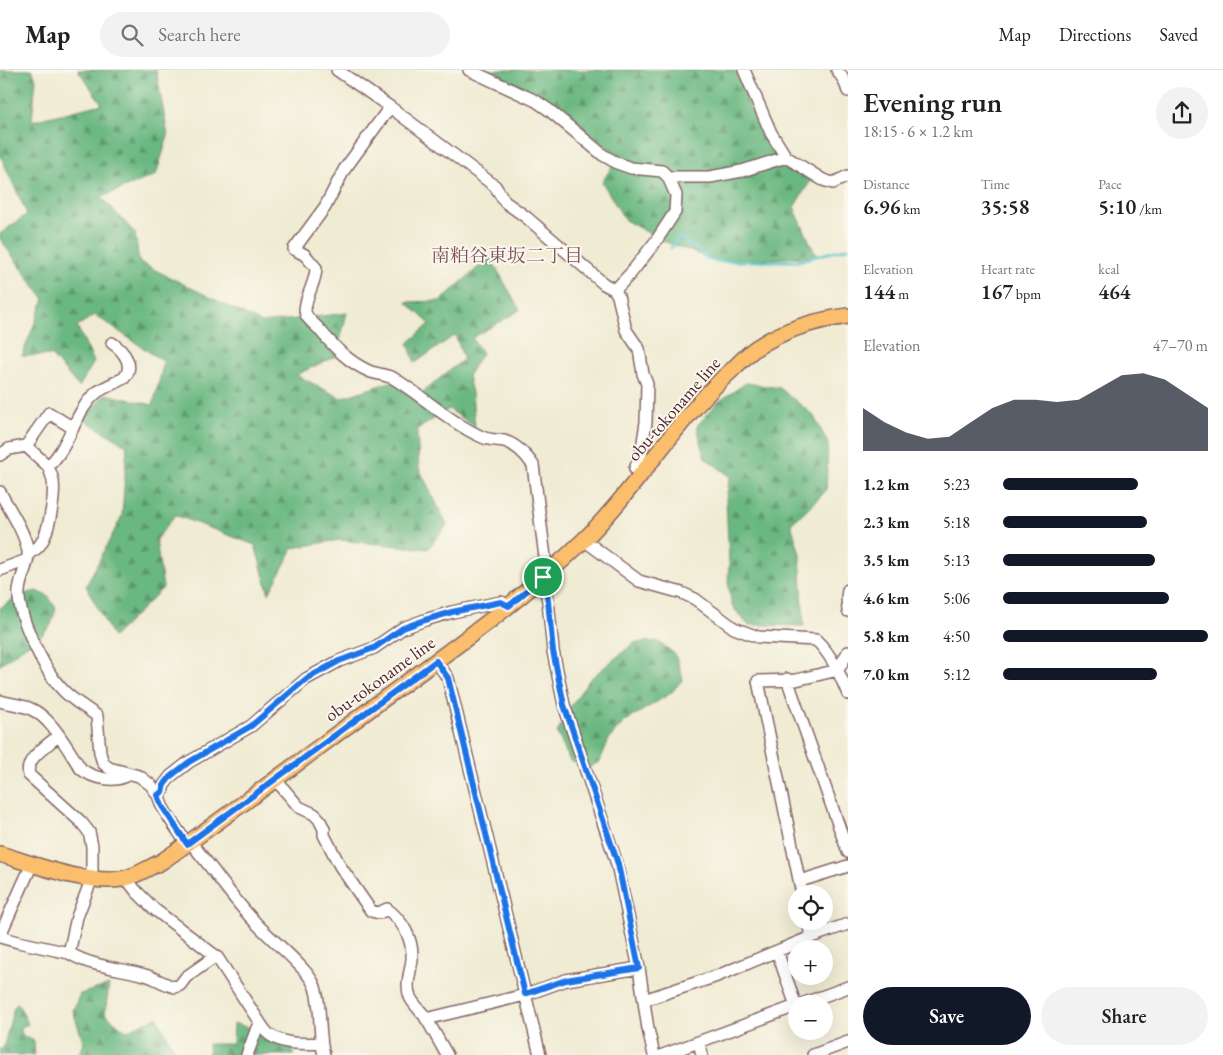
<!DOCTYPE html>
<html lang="en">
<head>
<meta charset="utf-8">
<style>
	body { margin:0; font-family:"EB Garamond","Noto Serif JP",serif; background:#f2f2f2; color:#202124; height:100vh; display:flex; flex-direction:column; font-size:19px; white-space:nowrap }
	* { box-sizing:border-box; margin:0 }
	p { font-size:16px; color:#757577 }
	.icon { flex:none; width:28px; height:28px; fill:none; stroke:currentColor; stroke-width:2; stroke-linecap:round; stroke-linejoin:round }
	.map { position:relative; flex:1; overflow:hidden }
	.drawer { display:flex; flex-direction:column; background:#fff; width:375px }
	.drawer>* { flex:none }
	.buttons { position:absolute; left:788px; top:815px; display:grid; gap:10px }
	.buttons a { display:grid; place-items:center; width:45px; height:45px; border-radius:50%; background:#fff; box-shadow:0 5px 20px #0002; font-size:25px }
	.pin { position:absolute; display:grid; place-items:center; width:42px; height:42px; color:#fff; margin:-21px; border:2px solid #fff; border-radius:50%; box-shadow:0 1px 5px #0007 }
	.round { display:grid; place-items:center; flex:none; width:52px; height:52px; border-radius:26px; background:#f2f2f2 }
	.overview { display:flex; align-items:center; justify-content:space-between; height:85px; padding:0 15px }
	h1 { font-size:28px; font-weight:600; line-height:38px }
	.figures { display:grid; grid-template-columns:repeat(3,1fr); gap:8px; height:85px; padding:5px 15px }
	.figures div { display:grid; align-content:center }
	.figures b { font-size:21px; font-weight:600 }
	.figures small { font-size:14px; font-weight:400 }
	.figures p { font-size:14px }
	.chart { height:140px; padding:10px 15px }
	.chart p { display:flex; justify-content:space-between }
	.chart svg { width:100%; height:90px; margin-top:5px; fill:#111827; opacity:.7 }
	.button { display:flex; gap:10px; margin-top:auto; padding:10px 15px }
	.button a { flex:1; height:58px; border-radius:30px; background:#111827; color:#fff; font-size:20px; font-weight:600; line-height:58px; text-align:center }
	.button a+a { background:#f2f2f2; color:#202124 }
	ul { padding:0 15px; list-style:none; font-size:16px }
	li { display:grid; grid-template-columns:80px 60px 1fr; align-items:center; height:38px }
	li i { height:12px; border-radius:6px; background:#111827 }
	header { display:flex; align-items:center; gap:30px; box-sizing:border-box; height:70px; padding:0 25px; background:#fff; border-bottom:1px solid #e0e0e0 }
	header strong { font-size:24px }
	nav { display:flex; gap:28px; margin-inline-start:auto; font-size:18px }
	.search { width:350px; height:45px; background:#f2f2f2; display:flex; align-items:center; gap:12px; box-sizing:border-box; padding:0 18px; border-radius:28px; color:#757577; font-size:19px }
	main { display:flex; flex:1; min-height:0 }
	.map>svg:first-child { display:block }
	.forest { fill:url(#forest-firs); stroke:#5a6c56 }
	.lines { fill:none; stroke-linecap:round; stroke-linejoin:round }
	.stream { stroke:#56c4cb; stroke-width:3 }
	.minor-casing { stroke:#846666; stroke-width:14 }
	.major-casing { stroke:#846666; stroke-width:18 }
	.minor { stroke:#fff; stroke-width:11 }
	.major { stroke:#fabe6d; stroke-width:15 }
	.route-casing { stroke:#fff; stroke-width:10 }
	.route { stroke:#1a73e8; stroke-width:6 }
	.labels { text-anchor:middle; stroke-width:4; stroke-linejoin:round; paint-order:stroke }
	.street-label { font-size:18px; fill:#4a1f2b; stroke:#fbf7ec }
	.neighbourhood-label { font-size:19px; fill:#7e505d; stroke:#fbf7ec }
</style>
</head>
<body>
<header>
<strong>Map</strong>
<div class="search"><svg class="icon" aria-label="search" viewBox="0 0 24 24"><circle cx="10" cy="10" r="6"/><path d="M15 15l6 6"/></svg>Search here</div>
<nav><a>Map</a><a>Directions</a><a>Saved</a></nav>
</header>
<main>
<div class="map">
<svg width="848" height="985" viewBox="0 0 848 985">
	<defs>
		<pattern id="forest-firs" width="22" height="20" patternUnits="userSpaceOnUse" patternTransform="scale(1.25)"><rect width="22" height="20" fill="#6bb881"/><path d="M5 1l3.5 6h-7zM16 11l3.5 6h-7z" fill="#5a956a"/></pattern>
	</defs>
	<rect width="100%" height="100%" fill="#fbf7ec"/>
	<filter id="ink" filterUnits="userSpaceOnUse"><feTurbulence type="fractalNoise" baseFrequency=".02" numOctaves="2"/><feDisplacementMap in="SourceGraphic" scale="10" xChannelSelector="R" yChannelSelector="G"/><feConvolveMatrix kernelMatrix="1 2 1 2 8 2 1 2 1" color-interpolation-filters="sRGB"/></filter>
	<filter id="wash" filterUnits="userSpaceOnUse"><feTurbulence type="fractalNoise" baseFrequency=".0096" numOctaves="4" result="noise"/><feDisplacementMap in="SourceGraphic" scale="20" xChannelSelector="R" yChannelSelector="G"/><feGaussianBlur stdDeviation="1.12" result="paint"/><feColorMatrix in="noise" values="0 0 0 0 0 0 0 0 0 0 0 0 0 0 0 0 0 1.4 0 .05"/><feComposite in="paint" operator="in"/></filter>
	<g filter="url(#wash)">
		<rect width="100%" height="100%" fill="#f0ebd3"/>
		<path class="forest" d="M0,0H32L36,9L32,51L102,34L78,0H156L168,66L156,105L101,127L135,163L139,192L262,253L347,243L336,286L296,305L341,328L393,311L415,328L464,289L455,265L415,293L408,273L430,254L406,232L440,231L490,187L520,240L472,268L482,283L468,306L472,323L475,357L449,339L417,360L419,398L447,455L428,479L339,470L293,478L269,524L255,475L175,445L156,470L163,518L113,567L86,516L122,446L127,376L83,349L105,324L153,335L164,292L95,245L77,256L94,292L79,317L51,285L22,286L44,229L0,169V164L27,144L0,85Z
			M482,0H735L751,40L782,95L811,110L794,137L816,186L720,192L663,171L625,150L602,112L619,86L542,29Z
			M746,313L780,318L813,345L828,373L826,421L791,454L800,484L804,556L748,555L732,536L728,512L729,493L726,429L730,406L705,388L697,356L717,333Z
			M36,521L48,526L56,538L51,555L43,564L3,592L0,596V538L18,526Z
			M657,571L675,584L683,609L671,623L624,652L609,669L600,691L589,698L570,691L557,663L570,637L590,609L634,573Z
			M109,915L105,944L126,961L157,947L177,985H78L84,974L73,941L80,924Z
			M18,933L28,954L21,957L22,965L34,971L35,985H0V979H3L14,937Z
			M234,953L258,961L293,978L294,985H209L208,974H233Z"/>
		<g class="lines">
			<path class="stream" d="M671,178L680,167L708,189L713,191H797L848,178"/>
		</g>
	</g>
	<g filter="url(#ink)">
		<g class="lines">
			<defs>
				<path id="minor" d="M337,0L390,37L495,116L505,132L526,147L604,214L615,220L618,226L626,260L639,279L643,304L647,314L646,352L641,385L635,399L641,404
					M469,0L536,31L549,40L603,85L617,93L631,98L662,101L668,107L676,125L675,142L656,171L631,203L615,220
					M744,0L771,63L786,87L823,110L833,113L848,106
					M837,0L844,10L848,21
					M390,37L344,100L325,137L294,179L305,185L316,198C316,213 305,226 305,241C306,249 315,254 319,259C334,277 349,293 371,302C378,304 386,305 393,308C423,326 449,352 482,367C488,370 497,370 504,371C515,374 526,385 533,395L545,487L543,507L548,531L553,581L564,635L617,794L639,898L648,959L654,985
					M668,107H710L742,101L786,87
					M0,385L9,379L26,376
					M48,396L26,376L49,343L73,358
					M0,422C10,441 24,460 28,481C30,492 19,509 19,522C17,545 45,601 61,618C70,629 85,637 97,646L100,683L103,693L109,698L139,706L151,715L158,725L162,736L168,746L187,774
					M584,470L639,511L682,523L695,529L734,558L758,567L816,570C832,585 840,605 848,624
					M28,484C31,482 35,480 38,477C49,466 55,427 53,411C52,406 50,401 48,396C70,377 74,342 96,323C104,317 115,313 124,308C135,296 124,281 112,273
					M0,500L27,490
					M848,520L847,527L848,541
					M436,591L448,608L540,985
					M787,609L848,782
					M0,631C10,634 22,635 31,639C52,648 68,680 81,699C92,708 117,714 128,704
					M275,709L299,737L314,744L319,749L324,759V765L340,796L371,841L379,843L387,839C403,851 413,869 412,889C411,901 405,914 410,927C413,934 421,941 426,948C433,960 440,973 447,985
					M158,725L162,722L164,715L171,706L189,692L251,656L306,609L339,591L374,578L403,558L425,550L452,542L501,532L509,536
					M190,772C213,798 231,827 255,852C269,868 309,899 315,917C322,939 318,963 324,985
					M126,808L136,821L154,839L217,887L262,956C264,959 267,963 270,965C284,975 305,974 321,973
					M800,811L848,796
					M802,824L758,611L796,610L838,600L848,582
					M808,851L811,867
					M0,865L32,794
					M0,867L18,872L69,883L77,847L92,808V776L89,762L81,752L29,705C24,689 48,675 58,666
					M777,881L796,936
					M69,883C92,897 120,898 145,905C156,908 165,915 175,917L180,915L186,907L216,886
					M644,930L717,906L811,867L848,854
					M802,934L848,917
					M426,949L525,925L566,910L639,898
					M699,972L702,985
					M247,985L257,958L262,956
					M663,985L796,936
					M813,985L848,972"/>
				<path id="major" d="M0,784C33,794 92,817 126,808C138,805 150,797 161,792C236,740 308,685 381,631C451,580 522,530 584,470C638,417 676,349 733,299C740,292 748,284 756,278C783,260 816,250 848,246"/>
			</defs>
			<use href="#minor" class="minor-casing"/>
			<use href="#major" class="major-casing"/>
			<use href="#minor" class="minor"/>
			<use href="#major" class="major"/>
		</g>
	</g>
	<g class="lines" filter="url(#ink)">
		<defs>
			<path id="route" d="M543,507L548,531L553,581L564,635L618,794L639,898L566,910L525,924L448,608L436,591L187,774L162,736L158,725L162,722L164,715L171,706L189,692L251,656L306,609L339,591L374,578L403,558L425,550L452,542L501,532L509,536Z"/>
		</defs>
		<use href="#route" class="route-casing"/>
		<use href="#route" class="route"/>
	</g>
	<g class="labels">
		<g class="street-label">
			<text transform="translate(674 339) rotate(-49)" y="6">obu-tokoname line</text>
			<text transform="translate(380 609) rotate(-36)" y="6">obu-tokoname line</text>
		</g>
		<g class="neighbourhood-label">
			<text x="507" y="192">南粕谷東坂二丁目</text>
		</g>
	</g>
</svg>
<div class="buttons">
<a><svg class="icon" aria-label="locate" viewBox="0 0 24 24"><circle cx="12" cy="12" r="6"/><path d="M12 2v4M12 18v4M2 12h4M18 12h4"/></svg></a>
<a>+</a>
<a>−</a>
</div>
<div class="pin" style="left:543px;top:507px;background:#1e9e55"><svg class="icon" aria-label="arrive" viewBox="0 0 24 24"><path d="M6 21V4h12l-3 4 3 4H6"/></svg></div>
</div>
<section class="drawer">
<div class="overview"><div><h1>Evening run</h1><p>18:15 · 6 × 1.2 km</p></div><a class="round"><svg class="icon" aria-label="share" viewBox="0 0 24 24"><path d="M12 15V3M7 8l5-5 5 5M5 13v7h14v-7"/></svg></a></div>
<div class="figures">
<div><p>Distance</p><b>6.96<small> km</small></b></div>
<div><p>Time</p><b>35:58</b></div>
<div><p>Pace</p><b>5:10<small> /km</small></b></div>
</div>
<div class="figures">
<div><p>Elevation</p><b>144<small> m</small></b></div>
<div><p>Heart rate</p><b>167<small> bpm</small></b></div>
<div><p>kcal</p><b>464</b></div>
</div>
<div class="chart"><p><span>Elevation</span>47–70 m</p>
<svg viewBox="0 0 160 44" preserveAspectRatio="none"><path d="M0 44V23L10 30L20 35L30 38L40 37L50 30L60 23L70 19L80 19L90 20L100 19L110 13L120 7L130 6L140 9L150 16L160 23V44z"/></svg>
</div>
<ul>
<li><b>1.2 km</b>5:23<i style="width:66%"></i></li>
<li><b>2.3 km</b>5:18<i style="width:70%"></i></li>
<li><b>3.5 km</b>5:13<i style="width:74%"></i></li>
<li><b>4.6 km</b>5:06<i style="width:81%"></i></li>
<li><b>5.8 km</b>4:50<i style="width:100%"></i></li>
<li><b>7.0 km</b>5:12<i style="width:75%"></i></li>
</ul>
<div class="button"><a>Save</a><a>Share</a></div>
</section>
</main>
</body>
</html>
